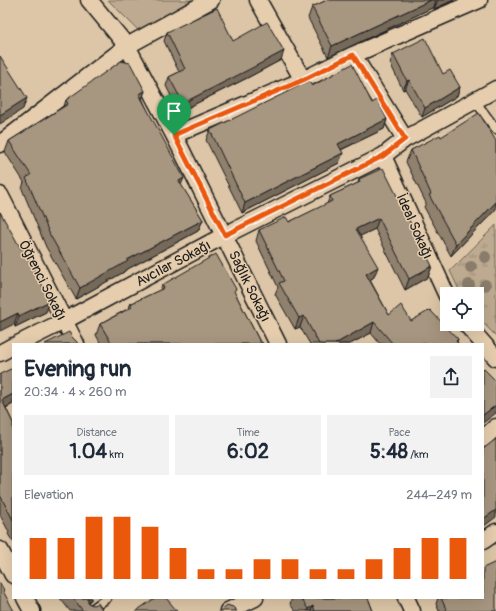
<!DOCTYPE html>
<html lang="en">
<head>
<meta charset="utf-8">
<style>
	body { margin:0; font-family:Pangolin,sans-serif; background:#f2f2f3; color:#1f2937; height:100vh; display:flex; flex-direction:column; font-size:15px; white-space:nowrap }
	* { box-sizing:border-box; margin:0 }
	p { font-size:13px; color:#747a83 }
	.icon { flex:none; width:22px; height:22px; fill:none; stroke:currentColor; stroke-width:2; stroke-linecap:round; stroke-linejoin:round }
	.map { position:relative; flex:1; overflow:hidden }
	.drawer { position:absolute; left:12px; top:343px; width:472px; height:256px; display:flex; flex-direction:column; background:#fff; border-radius:0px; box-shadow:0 4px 16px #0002 }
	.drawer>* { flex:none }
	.controls { position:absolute; left:440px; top:287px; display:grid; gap:8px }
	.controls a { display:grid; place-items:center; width:44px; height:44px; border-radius:0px; background:#fff; box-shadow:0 4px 16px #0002; font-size:20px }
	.pin { position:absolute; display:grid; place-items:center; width:34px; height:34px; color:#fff; margin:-41px -17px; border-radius:50% 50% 50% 0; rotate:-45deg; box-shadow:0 0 4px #0007 }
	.pin .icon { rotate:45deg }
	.round { display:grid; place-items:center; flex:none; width:42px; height:42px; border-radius:0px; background:#f2f2f3 }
	.head { display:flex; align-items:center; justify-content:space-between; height:68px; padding:0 12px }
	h1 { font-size:22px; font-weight:800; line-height:30px }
	.figures { display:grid; grid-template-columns:repeat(3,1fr); gap:6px; height:68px; padding:4px 12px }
	.figures div { display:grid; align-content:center; border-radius:0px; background:#f2f2f3; text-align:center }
	.figures b { font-size:20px; font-weight:800 }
	.figures small { font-size:11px; font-weight:400 }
	.figures p { font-size:11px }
	.chart { height:112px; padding:8px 12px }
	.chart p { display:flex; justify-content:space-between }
	.chart svg { width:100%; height:72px; margin-top:4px; stroke:#ea580c; stroke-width:6 }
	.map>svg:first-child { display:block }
	.grass { fill:url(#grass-tufts); stroke:#6c6356 }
	.green { fill:#bdaa90; stroke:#6c6356 }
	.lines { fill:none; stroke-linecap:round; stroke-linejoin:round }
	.service-casing { stroke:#1c1c1c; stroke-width:11 }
	.minor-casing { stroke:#1c1c1c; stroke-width:19 }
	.service { stroke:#e5cdad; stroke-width:8 }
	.minor { stroke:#e5cdad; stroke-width:16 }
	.tree { fill:#897c6a }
	.wall { fill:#90816e; stroke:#1c1c1c }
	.shaded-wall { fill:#75695a; stroke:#1c1c1c }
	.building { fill:#a79680; stroke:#1c1c1c }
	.route-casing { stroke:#fff; stroke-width:8 }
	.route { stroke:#ea580c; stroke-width:5 }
	.labels { text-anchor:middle; stroke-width:3; stroke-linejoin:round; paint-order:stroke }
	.street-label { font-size:14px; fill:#1c1c1c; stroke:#e5cdad }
</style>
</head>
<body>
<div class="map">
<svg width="496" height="611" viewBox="0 0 496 611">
	<defs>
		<pattern id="grass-tufts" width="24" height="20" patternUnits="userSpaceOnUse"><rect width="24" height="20" fill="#bdaa90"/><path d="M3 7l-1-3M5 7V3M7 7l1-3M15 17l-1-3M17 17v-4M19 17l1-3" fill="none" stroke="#998a75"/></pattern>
	</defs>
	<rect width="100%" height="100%" fill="#ddc6a7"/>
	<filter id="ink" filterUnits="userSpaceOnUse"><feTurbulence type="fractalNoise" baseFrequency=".025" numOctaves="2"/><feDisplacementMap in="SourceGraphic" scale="8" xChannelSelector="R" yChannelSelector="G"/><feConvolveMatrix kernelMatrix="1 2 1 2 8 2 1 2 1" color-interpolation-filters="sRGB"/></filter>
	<g filter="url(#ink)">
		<path class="grass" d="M496,225V336L477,317V294H461L450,271Z"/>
		<path class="green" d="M108,0H192L139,31Z"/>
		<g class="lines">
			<defs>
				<path id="service" d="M475,101L496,129
					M89,611L107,598"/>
				<path id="minor" d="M89,0L127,46L174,135L278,344
					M258,0L303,80
					M353,55L405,139
					M174,135L303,80L353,55L479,0
					M0,144L127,46L211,0
					M383,156L447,296
					M0,195L76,344
					M466,324L496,358
					M18,344L64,321L225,235L383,156L405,139L496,89
					M0,353L13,346
					M483,439L496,427
					M483,541L496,532
					M0,550L13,575
					M25,598L32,611
					M406,598L412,611
					M228,611L255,598"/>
			</defs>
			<use href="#service" class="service-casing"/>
			<use href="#minor" class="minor-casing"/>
			<use href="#service" class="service"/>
			<use href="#minor" class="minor"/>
		</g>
		<g class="tree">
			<circle cx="485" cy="257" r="6"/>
			<circle cx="471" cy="267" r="6"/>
			<circle cx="469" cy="285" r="6"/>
			<circle cx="485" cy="285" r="6"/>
		</g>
		<path class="wall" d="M327,0H454L434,9V7L328,57L308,18L312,7Z
			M167,32L233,41L281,60L249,77L179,112L166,86L169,77L179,72L164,41Z
			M393,54L443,74L460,87L457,96L422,117L405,89L403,90L390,63Z
			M145,91L142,98L181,185L203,220L198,231L124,271V272L76,299L46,247L22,189L24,182L5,152L9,141L64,106L66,100Z
			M372,103L387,119L384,129L341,150L339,163L242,213L206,140L210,130Z
			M441,137L496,141V209L451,256L424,207L426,203L406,162L411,150Z
			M359,179L432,266L428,277L405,290L375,229L360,236L374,277L370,280L389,315L411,321L458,339L457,342L459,344H380L371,333L350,344H310L300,327L295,329L275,294L278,287L256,241L259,230L289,222L327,204L330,196L358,183Z
			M0,212L46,312L15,327L14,324Z
			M162,285L235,293L260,342L263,344H101L96,335L100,324L129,308L130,304L160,290Z
			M0,374L13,404L6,408L13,423V542L8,534L9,532L0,515Z
			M60,598H91V600L89,601L88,603L103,611H70Z
			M292,598H368L373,611H295L290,604Z
			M438,598H483L496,611H439L436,604Z"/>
		<path class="shaded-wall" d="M431,0H436L434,7L328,57L332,46Z
			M438,0H454L434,9Z
			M284,51L281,60L249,77L179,112L183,103Z
			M409,80L405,89L403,90L407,81Z
			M460,87L457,96L422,117L425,108Z
			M145,91L141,102L139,94Z
			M27,98L23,109L0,124V115Z
			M387,119L384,129L334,153L338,144Z
			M343,153L339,163L242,213L245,203Z
			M184,178L179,190V181Z
			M496,202V209L451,256L456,244Z
			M379,218L375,229L352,240L356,229Z
			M203,220L198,231L124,271V272L76,299L80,288L127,260Z
			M432,266L428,277L405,290L409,279Z
			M378,267L374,277L362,285L366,274Z
			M50,301L46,312L15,327L19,316Z
			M18,313L14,324L0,331V322Z
			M304,316L300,327L295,329L299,318Z
			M374,322L371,333L350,344H335Z
			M13,394V404L0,410L2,400Z
			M496,405V413L483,423V415Z
			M496,510V517L483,527V519Z
			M87,598H91V600L89,601L87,605Z
			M313,606L311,611H307L308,609Z"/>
		<path class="building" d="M327,0H431L332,46L312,7Z
			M217,8L233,41L267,22L284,51L252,68L183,103L169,77L185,69L167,32Z
			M425,38L443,74L450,70L460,87L425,108L409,80L407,81L393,54Z
			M0,56L27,98L0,115Z
			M121,61L130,63L145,91L139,94L184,178L179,181L203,220L127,260L128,261L80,288L50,235L26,178L31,175L9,141L68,104L66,100Z
			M352,64L372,103L377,100L387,119L338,144L343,153L245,203L210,130L309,81L312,86Z
			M479,113L496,141V202L456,244L429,195L431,194L411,150L440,135L441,137Z
			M383,168L432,266L409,279L379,218L356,229L378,267L366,274L389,315L401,305L411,321L430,310L458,339L456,341L459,344H393L374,322L335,344H319L304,316L299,318L279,283L284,281L259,230L286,217L289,222L332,201L330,196L360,182L359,179Z
			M0,212L21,249L24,248L50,301L19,316L18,313L0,322Z
			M216,254L236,289L234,291L260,342H262L263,344H112L100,324L132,307L130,304L164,288L162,285Z
			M69,332L72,337L76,341L78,344H45Z
			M13,368V394L2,400L13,423V520L0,495V374Z
			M483,368L496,381V405L483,415Z
			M496,439V510L483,519V449Z
			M496,562V611H447L441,598H483V568Z
			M0,583L4,590L3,591L14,611H0Z
			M73,598H88V603L93,605L98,603L103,611H83Z
			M155,598H166L177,611H136Z
			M301,598H368L373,611H315L313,606L308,609Z
			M227,605L233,607L237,611H220Z"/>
	</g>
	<g class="lines" filter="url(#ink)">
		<defs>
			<path id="route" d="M353,55L405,139L383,156L225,235L174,135L303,80Z"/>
		</defs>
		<use href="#route" class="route-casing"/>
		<use href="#route" class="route"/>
	</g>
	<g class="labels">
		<g class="street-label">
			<text transform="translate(415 226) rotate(66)" y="5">İdeal Sokağı</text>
			<text transform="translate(173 263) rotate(-28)" y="5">Avcılar Sokağı</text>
			<text transform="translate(43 280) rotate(63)" y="5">Öğrenci Sokağı</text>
			<text transform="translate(250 286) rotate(64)" y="5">Sağlık Sokağı</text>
		</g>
	</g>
</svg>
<div class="controls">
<a><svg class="icon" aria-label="locate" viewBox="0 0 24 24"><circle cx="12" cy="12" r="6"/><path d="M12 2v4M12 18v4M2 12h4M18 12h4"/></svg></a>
</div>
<div class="pin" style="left:174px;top:135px;background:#1e9e55"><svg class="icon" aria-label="arrive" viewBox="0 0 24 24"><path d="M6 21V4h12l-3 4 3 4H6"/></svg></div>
<section class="drawer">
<div class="head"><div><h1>Evening run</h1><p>20:34 · 4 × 260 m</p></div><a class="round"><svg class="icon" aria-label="share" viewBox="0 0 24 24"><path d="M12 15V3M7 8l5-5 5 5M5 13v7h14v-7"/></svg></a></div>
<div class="figures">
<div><p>Distance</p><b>1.04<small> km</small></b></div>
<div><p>Time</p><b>6:02</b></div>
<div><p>Pace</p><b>5:48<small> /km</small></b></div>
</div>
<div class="chart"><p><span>Elevation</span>244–249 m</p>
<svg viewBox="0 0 160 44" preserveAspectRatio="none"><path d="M5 44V19M15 44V19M25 44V6M35 44V6M45 44V12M55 44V25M65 44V38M75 44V38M85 44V32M95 44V32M105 44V38M115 44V38M125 44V32M135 44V25M145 44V19M155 44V19"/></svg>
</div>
</section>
</div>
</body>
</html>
